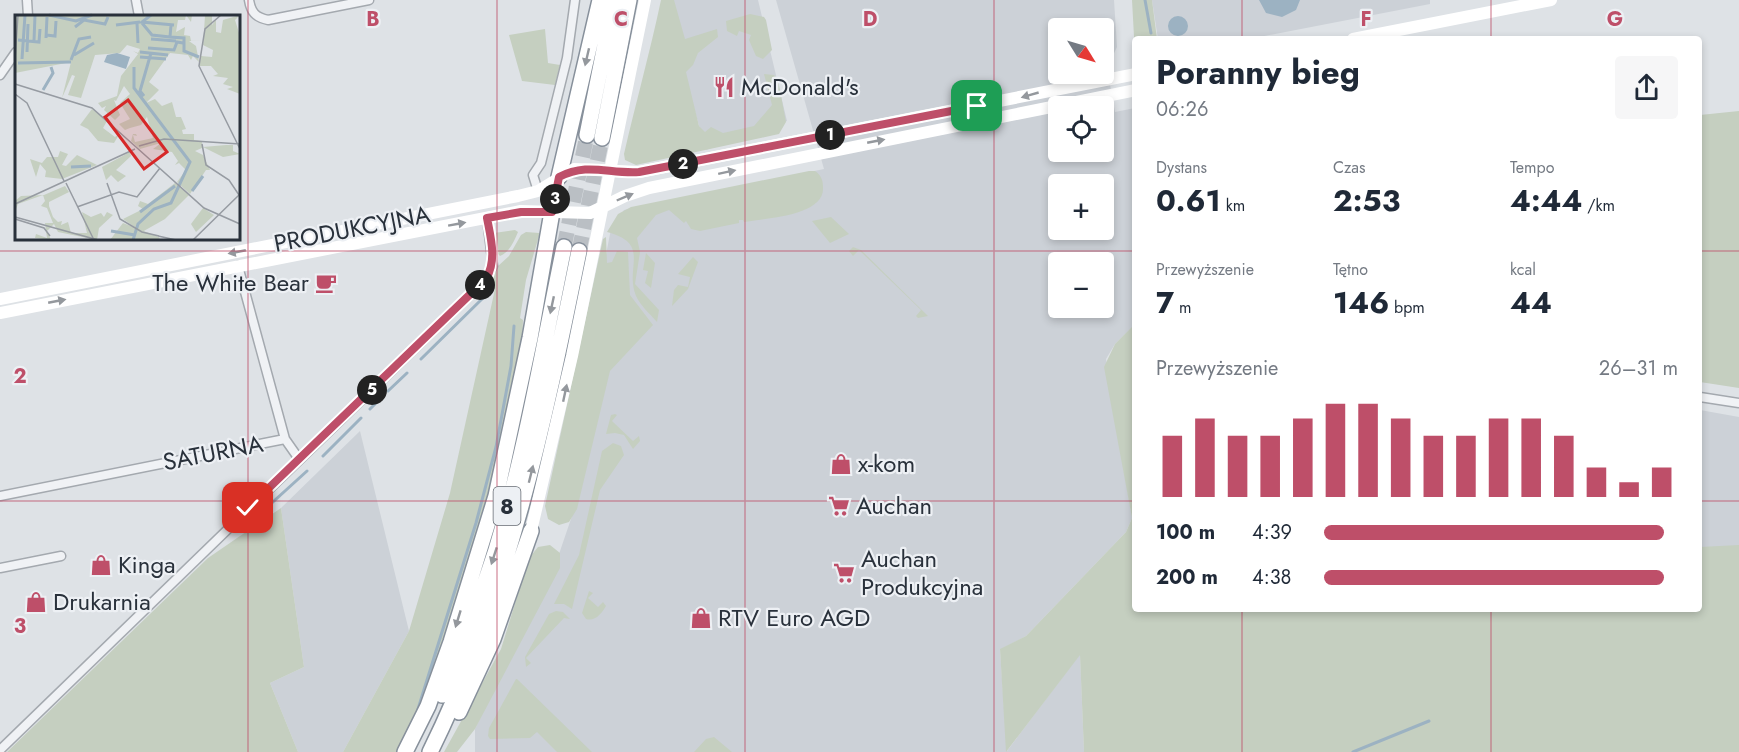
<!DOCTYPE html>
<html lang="pl">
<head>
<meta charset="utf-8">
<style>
	body { margin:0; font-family:Jost,sans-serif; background:#f6f6f7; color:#1f2937; height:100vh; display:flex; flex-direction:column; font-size:22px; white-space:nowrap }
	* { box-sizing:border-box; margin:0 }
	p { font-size:20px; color:#747a83 }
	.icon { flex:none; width:33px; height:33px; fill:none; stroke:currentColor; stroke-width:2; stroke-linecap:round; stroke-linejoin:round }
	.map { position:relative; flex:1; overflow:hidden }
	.sheet { position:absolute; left:1132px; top:36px; width:570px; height:576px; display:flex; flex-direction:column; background:#fff; border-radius:6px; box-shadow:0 3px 9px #0003 }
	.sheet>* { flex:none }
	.needle { width:39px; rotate:127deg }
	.controls { position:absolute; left:1048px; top:18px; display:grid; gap:12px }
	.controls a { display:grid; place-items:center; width:66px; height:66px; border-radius:6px; background:#fff; box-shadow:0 3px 9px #0003; font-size:30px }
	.pin { position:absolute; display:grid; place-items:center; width:51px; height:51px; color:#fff; margin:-26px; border-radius:12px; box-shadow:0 3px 9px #0006 }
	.km { position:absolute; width:30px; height:30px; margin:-15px; border-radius:50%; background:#222; color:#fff; font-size:16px; line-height:30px; text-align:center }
	.round { display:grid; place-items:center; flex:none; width:63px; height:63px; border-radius:6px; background:#f6f6f7 }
	.overview { display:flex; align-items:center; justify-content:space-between; height:102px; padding:0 24px }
	h1 { font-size:33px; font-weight:700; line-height:45px }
	.metrics { display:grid; grid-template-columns:repeat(3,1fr); gap:9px; height:102px; padding:6px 24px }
	.metrics div { display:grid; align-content:center }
	.metrics b { font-size:30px; font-weight:700 }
	.metrics small { font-size:16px; font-weight:400 }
	.metrics p { font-size:16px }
	.chart { height:168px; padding:12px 24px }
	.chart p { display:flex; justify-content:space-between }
	.chart svg { width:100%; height:108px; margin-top:6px; stroke:#be4f69; stroke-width:6 }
	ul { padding:0 24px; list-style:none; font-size:20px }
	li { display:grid; grid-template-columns:96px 72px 1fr; align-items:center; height:45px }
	li i { height:15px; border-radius:8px; background:#be4f69 }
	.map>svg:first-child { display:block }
	.built { fill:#ccd1d7; fill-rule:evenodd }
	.green { fill:#c5cfc0 }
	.water { fill:#9cb2c2 }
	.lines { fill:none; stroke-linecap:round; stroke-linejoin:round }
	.stream { stroke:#9cb2c2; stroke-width:3 }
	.highway-tunnel { stroke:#babfc4; stroke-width:15; stroke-dasharray:15 8; stroke-linecap:butt }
	.street-casing { stroke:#a4a9af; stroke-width:11 }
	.highway-casing { stroke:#87909b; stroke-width:18 }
	.street { stroke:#f0f2f5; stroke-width:8 }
	.secondary { stroke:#fff; stroke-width:12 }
	.highway { stroke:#fff; stroke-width:15 }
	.oneway { fill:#94989d }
	.route-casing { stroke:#fff; stroke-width:12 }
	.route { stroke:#be4f69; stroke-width:8 }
	.grid { fill:none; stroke:#be4f69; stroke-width:1.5; stroke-opacity:0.55 }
	.labels { text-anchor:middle; stroke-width:4.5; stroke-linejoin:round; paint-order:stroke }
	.shield { fill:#edf0f4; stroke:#646a72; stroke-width:1.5 }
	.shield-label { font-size:22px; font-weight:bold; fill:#29313b }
	.poi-label { font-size:24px; fill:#29313b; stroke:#edf0f4; text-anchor:start }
	.street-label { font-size:24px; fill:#29313b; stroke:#edf0f4 }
	.inset-river { fill:none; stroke:#9cb2c2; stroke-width:3 }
	.inset-road { fill:none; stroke:#969ba2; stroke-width:1.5 }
	.view { fill:#d62828; fill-opacity:0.15; stroke:#d62828; stroke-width:3 }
	.inset-edge { fill:none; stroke:#29313b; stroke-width:3 }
	.grid-label { font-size:20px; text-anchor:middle; font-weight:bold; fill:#be4f69; stroke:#edf0f4; stroke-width:4.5; stroke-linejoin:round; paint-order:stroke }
</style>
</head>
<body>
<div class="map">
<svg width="1739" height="752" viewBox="0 0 1739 752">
	<rect width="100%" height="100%" fill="#dee2e6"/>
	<path class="built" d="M663,0H758L787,121L706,150Z
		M776,0H1114L1117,47L1107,68L1115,112L1135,108L1136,324L1115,344L1106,359L1132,518L1126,532L1026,636L1000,650L1007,751L1080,654L1084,752H475V729L558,557L572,516L584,367L611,229L624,210L824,169ZM1059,28H1104V74H1059ZM1059,106H1104V152H1059ZM1059,184H1104V230H1059ZM1059,262H1104V308H1059Z
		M1152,0H1430V4L1249,39H1158Z
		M1700,410L1739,417V752H1592L1700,609Z
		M360,431L409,631L343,752H298L270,683L304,667L281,508Z"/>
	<path class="green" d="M661,0H674L685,39L717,29L718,37L698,53L693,65L686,72L699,126L705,132L711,127L723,133L754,126L772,105L764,74L774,75L778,80L786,122L779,134L636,165L625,160L624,154C636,102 650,52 661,0Z
		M1132,0H1152L1157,39H1136L1135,55Z
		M750,14L764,17L766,20L772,50L763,59L756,56L749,40L751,35L739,31L737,36L727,31L726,21Z
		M545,29L548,63L560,65L555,85L522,81L509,35Z
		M1739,111V388L1700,382V115Z
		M809,171H815C821,175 823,180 823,187C825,216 766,218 744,222L743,220H739V223L700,231L691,229L686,221L684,223L669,210L656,215L637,238L640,252L635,284L659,310L657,322C650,314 640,305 636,296C624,267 652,244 607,232L618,214L631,207Z
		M831,217L849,234L830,243L812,221Z
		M515,230L518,232C514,241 510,252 500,256L497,253L494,233Z
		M526,232L539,233V236L526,280L520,318L523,320L522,346L486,508L436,671L400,752H343L409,631L450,493L495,289L489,284L497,267L509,256L521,235Z
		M606,237L607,263L612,262L617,251L628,252L630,295L653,325L610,371L577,509L569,522L559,525L548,519L545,506L603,239Z
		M853,247L861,250L928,316L918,318L916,316L921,310L859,250L853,256L849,251Z
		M646,253L655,263L651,288L645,283L648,271L643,270Z
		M693,257L698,262L688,289L672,306L674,290L678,285L688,287L690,277L678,274Z
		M1135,324L1136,609H1700V547L1739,545V752H1084L1080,655L1006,752L1000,649L1026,636L1126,532L1132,518L1104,367L1115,344Z
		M615,414L617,415L612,421L633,441L639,436L640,441L633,449L624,435L615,433L606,434L611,415Z
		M613,443L621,446L624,455L600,490L572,609L564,604H554L579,555L602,451Z
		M281,508L304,667L270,683L298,752H7L208,558Z
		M550,545L560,553V568L475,729L457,752H444L501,649L529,558L538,547Z
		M589,591L593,593L588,598L598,607L603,602L606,606C602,613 595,622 586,619L582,613Z
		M556,611L563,612L570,619L564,618L526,658L531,663L526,667L525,657L549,614Z
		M516,679H517L592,752H557L537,732L530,738L490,739L488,736L489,728Z
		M714,737L732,752H694L706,739Z"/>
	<path class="water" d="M1259,0H1300L1296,10L1282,17L1266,13Z
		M1168 26a10 10 0 1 1 20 0a10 10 0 1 1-20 0Z"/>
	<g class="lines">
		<path class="stream" d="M1145,0L1151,33
			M421,359L484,297
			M388,391L407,373
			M370,409L379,400
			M323,456L361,418
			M264,510L307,471
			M418,709L476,523L496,447L511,366L514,326
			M1353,752L1429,721"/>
		<path class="highway-tunnel" d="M564,247L587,135
			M579,251L602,138"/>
		<defs>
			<path id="street" d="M27,0L28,16
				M136,0L139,16
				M249,0C251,12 255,17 268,20L369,0
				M0,75L16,52
				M538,191L533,175L541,163L567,58L575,0
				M1700,397L1739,403
				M285,439L299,459
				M0,496L285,439L238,266
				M0,568L61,556
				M0,750L482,283L493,266L487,218"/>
			<path id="highway" d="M587,135L614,0
				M602,138L629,0
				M559,177L600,0
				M442,695C462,647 480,599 496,550C526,451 543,348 564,247
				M459,712L493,639L531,531
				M405,752L428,706L451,642L496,496L530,338L552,212
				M430,752C509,592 544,424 579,251"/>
		</defs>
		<use href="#street" class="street-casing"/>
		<use href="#highway" class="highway-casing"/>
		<use href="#street" class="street"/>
		<path class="secondary" d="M1353,39L1551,0
			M552,212L559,177
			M0,299L518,196L538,191L574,169L639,172L1136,74
			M0,313L521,211L590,213L625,196L649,188L1136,90
			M531,531L572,356L645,0"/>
		<use href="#highway" class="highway"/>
	</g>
	<defs><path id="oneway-solid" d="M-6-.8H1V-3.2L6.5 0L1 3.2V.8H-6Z" transform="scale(1.5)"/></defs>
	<g class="oneway">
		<use href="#oneway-solid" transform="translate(587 57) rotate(103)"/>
		<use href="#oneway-solid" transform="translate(1030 95) rotate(164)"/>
		<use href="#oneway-solid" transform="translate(876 141) rotate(-11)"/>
		<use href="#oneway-solid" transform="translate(727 172) rotate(-12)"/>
		<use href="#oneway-solid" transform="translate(625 197) rotate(-23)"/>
		<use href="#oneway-solid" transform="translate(457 224) rotate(-10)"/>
		<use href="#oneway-solid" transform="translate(237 252) rotate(169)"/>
		<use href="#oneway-solid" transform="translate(57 301) rotate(-11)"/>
		<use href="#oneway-solid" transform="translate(552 305) rotate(102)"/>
		<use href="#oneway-solid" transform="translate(565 393) rotate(-78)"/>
		<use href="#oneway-solid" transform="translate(531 474) rotate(-76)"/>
		<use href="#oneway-solid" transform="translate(494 556) rotate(108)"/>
		<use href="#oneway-solid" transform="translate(458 619) rotate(107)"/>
	</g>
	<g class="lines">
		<defs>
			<path id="route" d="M248,508L486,279C497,260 491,239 487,218L521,212H552L559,177C588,162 608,174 639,172L977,106"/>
		</defs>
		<use href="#route" class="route-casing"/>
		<use href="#route" class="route"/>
	</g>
	<path class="grid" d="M248,0V752M497,0V752M745,0V752M994,0V752M1242,0V39M1491,0V39M0,251H1136M1700,251H1739M0,501H1136M1700,501H1739M1242,609V752M1491,609V752"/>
	<defs>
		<symbol id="restaurant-bare" viewBox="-9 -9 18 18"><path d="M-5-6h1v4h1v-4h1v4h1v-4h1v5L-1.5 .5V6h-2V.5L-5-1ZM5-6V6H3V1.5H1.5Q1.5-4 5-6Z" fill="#be4f69" stroke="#edf0f4" stroke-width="2.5" paint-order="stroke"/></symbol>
		<symbol id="cafe-bare" viewBox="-9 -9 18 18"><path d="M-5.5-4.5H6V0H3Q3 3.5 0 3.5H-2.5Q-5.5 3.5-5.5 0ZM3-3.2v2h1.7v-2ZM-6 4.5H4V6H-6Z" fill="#be4f69" stroke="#edf0f4" stroke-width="2.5" paint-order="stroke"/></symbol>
		<symbol id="shop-bare" viewBox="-9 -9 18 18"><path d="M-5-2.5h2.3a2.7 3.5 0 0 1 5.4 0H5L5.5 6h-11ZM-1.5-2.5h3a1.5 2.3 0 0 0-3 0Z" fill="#be4f69" stroke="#edf0f4" stroke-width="2.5" paint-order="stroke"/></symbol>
		<symbol id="supermarket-bare" viewBox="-9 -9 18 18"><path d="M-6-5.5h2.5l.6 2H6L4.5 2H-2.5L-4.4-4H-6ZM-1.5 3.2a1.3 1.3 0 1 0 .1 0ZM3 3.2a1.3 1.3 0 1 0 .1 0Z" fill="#be4f69" stroke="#edf0f4" stroke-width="2.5" paint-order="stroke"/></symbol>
	</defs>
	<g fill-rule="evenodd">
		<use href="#restaurant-bare" x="709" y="72" width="30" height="30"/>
		<use href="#cafe-bare" x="311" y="268" width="30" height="30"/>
		<use href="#shop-bare" x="826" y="449" width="30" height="30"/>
		<use href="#supermarket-bare" x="824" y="491" width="30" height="30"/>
		<use href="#shop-bare" x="86" y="550" width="30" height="30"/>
		<use href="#supermarket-bare" x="829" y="558" width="30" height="30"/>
		<use href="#shop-bare" x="21" y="587" width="30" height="30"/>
		<use href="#shop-bare" x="686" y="603" width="30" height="30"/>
	</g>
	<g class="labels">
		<rect class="shield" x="493.5" y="487" width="27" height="38" rx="4.5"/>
		<g class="shield-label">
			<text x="507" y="514">8</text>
		</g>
		<g class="poi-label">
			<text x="741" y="95">McDonald's</text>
			<text x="309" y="291" text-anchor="end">The White Bear</text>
			<text x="858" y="472">x-kom</text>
			<text x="856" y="514">Auchan</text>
			<text x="861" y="567">Auchan<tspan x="861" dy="28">Produkcyjna</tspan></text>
			<text x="118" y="573">Kinga</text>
			<text x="53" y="610">Drukarnia</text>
			<text x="718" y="626">RTV Euro AGD</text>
		</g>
		<g class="street-label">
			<text transform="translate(352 229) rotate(-11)" y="8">PRODUKCYJNA</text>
			<text transform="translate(213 453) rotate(-11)" y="8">SATURNA</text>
		</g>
	</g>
	<g transform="translate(15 15)">
		<rect width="225" height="225" fill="#dee2e6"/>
		<path d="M0,0H177L176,7L171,0L170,5H163L161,17L170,12L169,20L175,21L176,26L188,25L174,26L181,31L184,47L178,41L176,45L173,40L155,38L134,67L144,75L131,88L140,84L147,91L157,87L161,102H166L171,114L167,115L168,119H179V125L187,126V133L180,136L188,140L195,155H191L200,158L191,155L175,179L162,167L171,155L164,148L160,150L163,146L157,137L138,134L146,128L125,134L116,126L118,119H121L122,121L118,120L120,127L138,123L132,102L126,110L115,113L110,115L104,109L115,104L105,88L115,79L109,71L101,86L99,85L105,100L100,105L89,95L91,91L87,93L83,88L102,81L106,61L123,39L118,36L123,38L125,34L112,30L105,38L80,40L66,83L53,80L60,61L57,60L47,83L56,47L0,58ZM197,0V10L201,5V17L206,18L208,5L225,0L220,5L225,21V79L212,74L218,72L208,69L213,63L198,61L203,59L196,51H184L186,41L197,42L198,35L188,30L190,1ZM77,94L92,106L88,113L100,122L105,118L99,128L83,126L73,114L65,110ZM211,130H218V136L225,139L208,142L188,132ZM45,136L53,139L47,150L51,151L62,140L82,150L47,164L30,162L31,156L25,149L21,162L15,144L27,148L32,142H43ZM115,137L116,141L101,155L111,161L103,167L96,160L91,165L87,152ZM160,168L174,180L150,204L127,217L108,204L128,194L123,191L125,186L133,189ZM50,171L54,177L34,187V191L38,202L43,207L47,206L46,210L53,207L56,218H72L67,197L76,202L86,198L89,202L92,197L98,200L84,213L82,225L43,217L39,209L32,216L36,225L20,223L21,219L32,223L30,208H38L32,193L26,191L30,186L28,180L3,189L1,194L0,186L6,181L29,180ZM188,193L199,200L181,217L176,209ZM108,208L144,222L145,225H95Z" fill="#c5cfc0"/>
		<path d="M102,38L115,42L111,54L89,47L92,40Z" fill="#9cb2c2"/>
		<path class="inset-river" d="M34,0L61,6L77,0M136,0L127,7L159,10M122,8L123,28M127,8L137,20L155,22M101,10L125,7M156,10L155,22L169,23V36L184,42M60,12L69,5L90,9L93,2M31,20L40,21L41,6M31,23L32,2M136,24L161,26M3,25L24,27L25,14M19,26L20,0M133,33L159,35L162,27L168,28M12,37L13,9M125,37L153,40M59,40L79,28M125,42L151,44M7,44L10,0M56,45L64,24L76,22M3,48L56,47M28,75L38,58L36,52M129,81L125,76L136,38M56,152L76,151M177,176L188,161M125,197L160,171M96,216L120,220M118,225L123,209L139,194L156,188L175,147L119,73V52"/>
		<path class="inset-road" d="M206,0L190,14L184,51L225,134M0,44L3,0M0,69L77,93L121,132M0,79L12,88L49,166M187,129L191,150L214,165L224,180M124,131L149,124L225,129M121,132L189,193L225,209M51,168L79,225M92,168L105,204L127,217L144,221M0,189L120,134M62,192L104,177L122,182L145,153M0,202L83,225M0,204L29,213L35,221M143,221L161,225M178,225L225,179"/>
		<path class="view" d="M113,85L152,137L129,154L90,102Z"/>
		<rect width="225" height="225" class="inset-edge"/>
	</g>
	<g class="grid-label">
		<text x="373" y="26">B</text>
		<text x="621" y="26">C</text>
		<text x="870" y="26">D</text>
		<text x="1366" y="26">F</text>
		<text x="1615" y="26">G</text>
		<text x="20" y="383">2</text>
		<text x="20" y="633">3</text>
	</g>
</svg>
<div class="controls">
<a><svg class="needle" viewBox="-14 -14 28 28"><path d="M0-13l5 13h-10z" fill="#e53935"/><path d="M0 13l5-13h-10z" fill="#747a83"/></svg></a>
<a><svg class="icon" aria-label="locate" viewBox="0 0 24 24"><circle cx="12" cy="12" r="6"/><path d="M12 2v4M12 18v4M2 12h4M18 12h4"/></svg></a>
<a>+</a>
<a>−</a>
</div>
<div class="pin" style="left:977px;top:106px;background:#1e9e55"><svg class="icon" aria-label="arrive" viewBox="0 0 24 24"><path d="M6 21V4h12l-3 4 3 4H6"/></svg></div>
<div class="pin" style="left:248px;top:508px;background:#d93025"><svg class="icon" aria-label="check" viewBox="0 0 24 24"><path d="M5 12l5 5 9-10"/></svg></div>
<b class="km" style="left:830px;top:135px">1</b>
<b class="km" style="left:683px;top:164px">2</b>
<b class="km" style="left:555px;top:199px">3</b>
<b class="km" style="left:480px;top:285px">4</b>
<b class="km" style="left:372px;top:390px">5</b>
<section class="sheet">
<div class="overview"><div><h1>Poranny bieg</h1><p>06:26</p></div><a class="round"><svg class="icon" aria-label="share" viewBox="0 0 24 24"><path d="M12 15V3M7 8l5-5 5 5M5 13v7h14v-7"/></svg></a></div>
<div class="metrics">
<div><p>Dystans</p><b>0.61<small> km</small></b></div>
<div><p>Czas</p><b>2:53</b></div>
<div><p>Tempo</p><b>4:44<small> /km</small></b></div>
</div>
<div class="metrics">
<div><p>Przewyższenie</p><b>7<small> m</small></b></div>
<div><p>Tętno</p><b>146<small> bpm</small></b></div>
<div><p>kcal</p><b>44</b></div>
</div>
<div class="chart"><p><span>Przewyższenie</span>26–31 m</p>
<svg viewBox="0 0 160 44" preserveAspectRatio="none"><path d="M5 44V19M15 44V12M25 44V19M35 44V19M45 44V12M55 44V6M65 44V6M75 44V12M85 44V19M95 44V19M105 44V12M115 44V12M125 44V19M135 44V32M145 44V38M155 44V32"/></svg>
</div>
<ul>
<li><b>100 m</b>4:39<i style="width:96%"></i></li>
<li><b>200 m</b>4:38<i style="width:96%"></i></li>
</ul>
</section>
</div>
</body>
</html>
